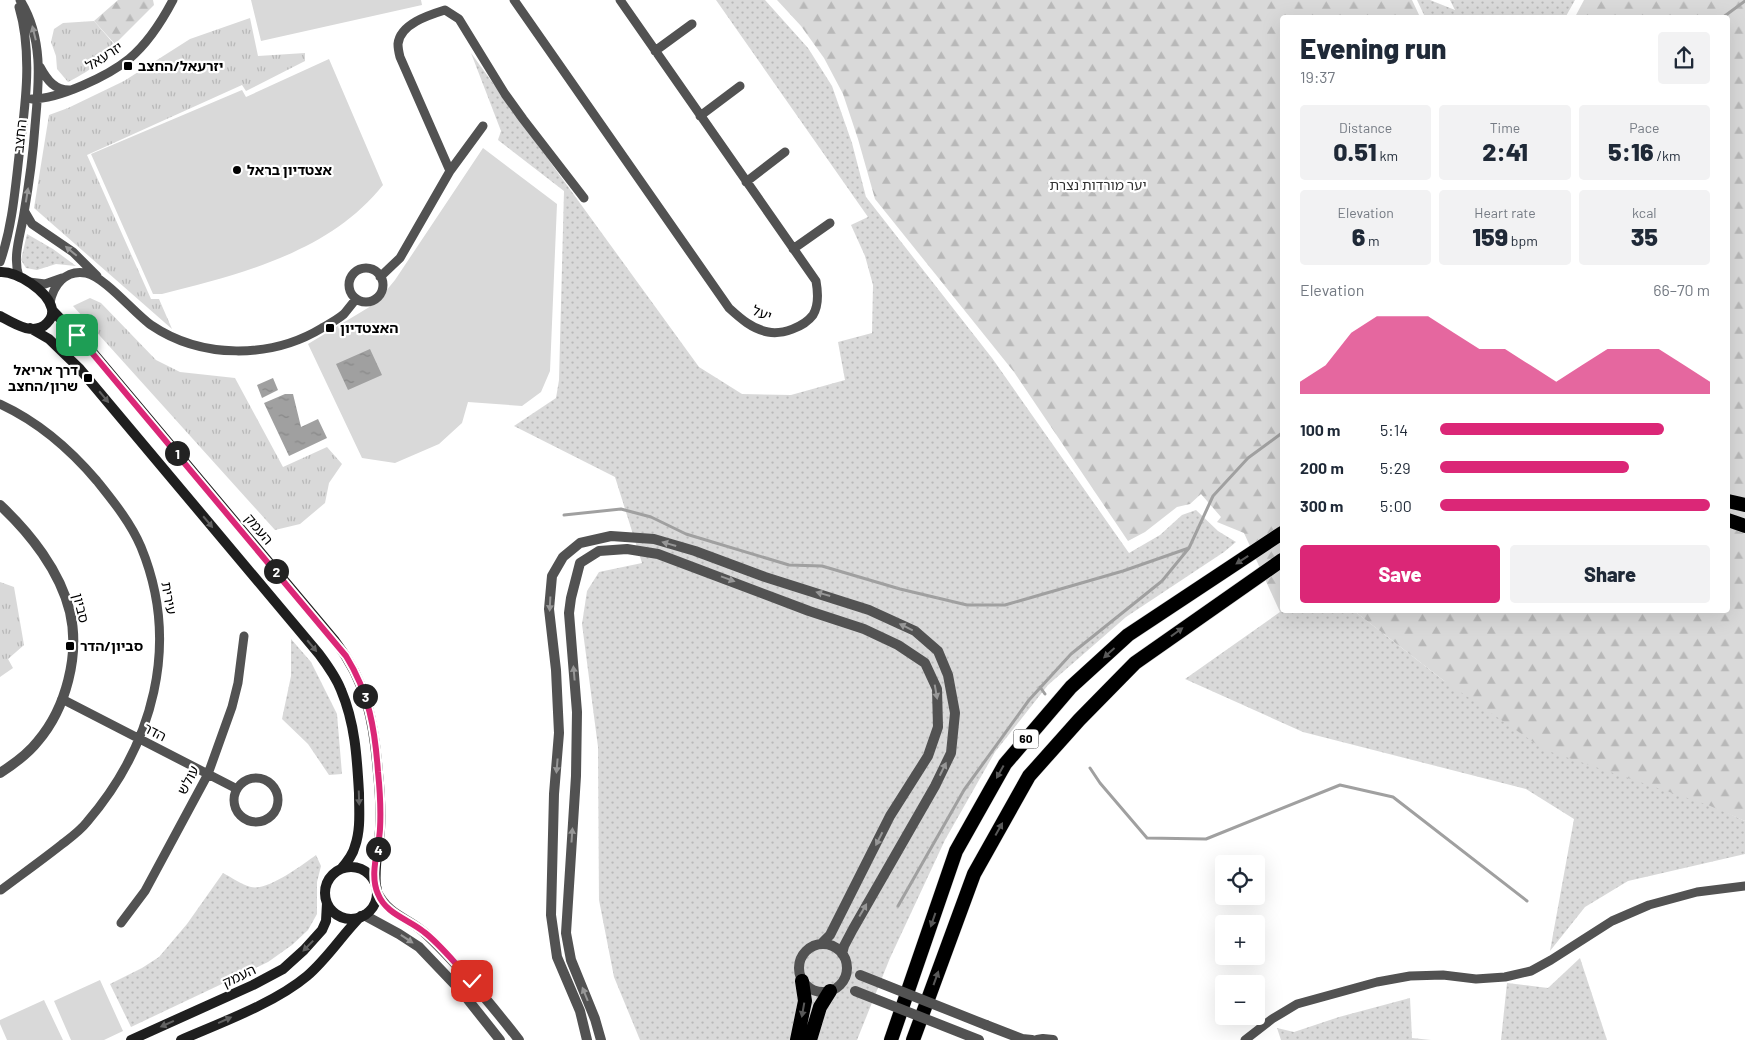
<!DOCTYPE html>
<html lang="en">
<head>
<meta charset="utf-8">
<style>
	body { margin:0; font-family:Barlow,"Noto Sans Hebrew",sans-serif; background:#f2f2f3; color:#1f2937; height:100vh; display:flex; flex-direction:column; font-size:19px; white-space:nowrap }
	* { box-sizing:border-box; margin:0 }
	p { font-size:16px; color:#747a83 }
	.icon { flex:none; width:28px; height:28px; fill:none; stroke:currentColor; stroke-width:2; stroke-linecap:round; stroke-linejoin:round }
	.map { position:relative; flex:1; overflow:hidden }
	.panel { position:absolute; left:1280px; top:15px; width:450px; height:598px; display:flex; flex-direction:column; background:#fff; border-radius:5px; box-shadow:0 5px 20px #0002 }
	.panel>* { flex:none }
	.controls { position:absolute; left:1215px; top:855px; display:grid; gap:10px }
	.controls a { display:grid; place-items:center; width:50px; height:50px; border-radius:5px; background:#fff; box-shadow:0 5px 20px #0002; font-size:25px }
	.pin { position:absolute; display:grid; place-items:center; width:42px; height:42px; color:#fff; margin:-21px; border-radius:10px; box-shadow:0 2px 8px #0006 }
	.km { position:absolute; width:25px; height:25px; margin:-12px; border-radius:50%; background:#222; color:#fff; font-size:14px; line-height:25px; text-align:center }
	.round { display:grid; place-items:center; flex:none; width:52px; height:52px; border-radius:5px; background:#f2f2f3 }
	.overview { display:flex; align-items:center; justify-content:space-between; height:85px; padding:0 20px }
	h1 { font-size:28px; font-weight:800; line-height:38px }
	.figures { display:grid; grid-template-columns:repeat(3,1fr); gap:8px; height:85px; padding:5px 20px }
	.figures div { display:grid; align-content:center; border-radius:5px; background:#f2f2f3; text-align:center }
	.figures b { font-size:25px; font-weight:800 }
	.figures small { font-size:14px; font-weight:400 }
	.figures p { font-size:14px }
	.chart { height:140px; padding:10px 20px }
	.chart p { display:flex; justify-content:space-between }
	.chart svg { width:100%; height:90px; margin-top:5px; fill:#db2777; opacity:.7 }
	.cta { display:flex; gap:10px; margin-top:auto; padding:10px 20px }
	.cta a { flex:1; height:58px; border-radius:5px; background:#db2777; color:#fff; font-size:20px; font-weight:800; line-height:58px; text-align:center }
	.cta a+a { background:#f2f2f3; color:#1f2937 }
	ul { padding:0 20px; list-style:none; font-size:16px }
	li { display:grid; grid-template-columns:80px 60px 1fr; align-items:center; height:38px }
	li i { height:12px; border-radius:6px; background:#db2777 }
	.map>svg:first-child { display:block }
	.grass { fill:url(#grass-dots) }
	.forest { fill:url(#forest-firs) }
	.park { fill:url(#park-tufts) }
	.garden { fill:#d9d9d9 }
	.water { fill:url(#water-ripples) }
	.lines { fill:none; stroke-linecap:round; stroke-linejoin:round }
	.stream { stroke:#a0a0a0; stroke-width:3 }
	.trunk-casing { stroke:#dbdbdb; stroke-width:15 }
	.minor { stroke:#525252; stroke-width:9 }
	.tertiary { stroke:#525252; stroke-width:10 }
	.secondary { stroke:#1f1f1f; stroke-width:10 }
	.trunk { stroke:#000; stroke-width:14 }
	.tertiary-bridge { stroke:#525252; stroke-width:10 }
	.oneway { fill:#979797 }
	.oneway2 { fill:#626262 }
	.oneway3 { fill:#595959 }
	.route-casing { stroke:#fff; stroke-width:10 }
	.route { stroke:#db2777; stroke-width:6 }
	.poi-dot { fill:#000; stroke:#fff; stroke-width:2 }
	.labels { text-anchor:middle; stroke-width:4.5; stroke-linejoin:round; paint-order:stroke }
	.shield { fill:#fff; stroke:#4c4c4c; stroke-width:1 }
	.shield-label { font-size:12px; font-weight:bold; fill:#000 }
	.street-label { font-size:14px; fill:#000; stroke:#fff }
	.poi-label { font-size:14px; font-weight:bold; fill:#000; stroke:#fff; text-anchor:start }
	.park-label { font-size:14px; fill:#303030; stroke:#fff }
</style>
</head>
<body>
<div class="map">
<svg width="1745" height="1040" viewBox="0 0 1745 1040">
	<defs>
		<pattern id="grass-dots" width="8" height="8" patternUnits="userSpaceOnUse" patternTransform="scale(1.25)"><rect width="8" height="8" fill="#d9d9d9"/><path d="M2 2h.1M6 6h.1" fill="none" stroke="#b8b8b8" stroke-width="1.8" stroke-linecap="round"/></pattern>
		<pattern id="forest-firs" width="22" height="20" patternUnits="userSpaceOnUse" patternTransform="scale(1.25)"><rect width="22" height="20" fill="#d9d9d9"/><path d="M5 1l3.5 6h-7zM16 11l3.5 6h-7z" fill="#b8b8b8"/></pattern>
		<pattern id="park-tufts" width="24" height="20" patternUnits="userSpaceOnUse" patternTransform="scale(1.25)"><rect width="24" height="20" fill="#d9d9d9"/><path d="M3 7l-1-3M5 7V3M7 7l1-3M15 17l-1-3M17 17v-4M19 17l1-3" fill="none" stroke="#b8b8b8"/></pattern>
		<pattern id="water-ripples" width="26" height="14" patternUnits="userSpaceOnUse" patternTransform="scale(1.25)"><rect width="26" height="14" fill="#a0a0a0"/><path d="M2 4q2-2 4 0t4 0M15 11q2-2 4 0t4 0" fill="none" stroke="#888"/></pattern>
	</defs>
	<rect width="100%" height="100%" fill="#fff"/>
	<path class="grass" d="M716,0H765L808,48L832,86L852,143L866,197L992,358L1129,553L1160,535L1182,515L1196,510L1218,531L1236,542L1224,552L1126,617L1048,685L995,752L945,840L890,958L857,1040H640L614,977L599,900L598,747L582,624L587,591L599,572L642,563L615,477L514,426L556,398L559,380L564,191L498,140L501,131L471,53L699,367L742,394L791,395L845,380L838,342L872,333L873,285L865,256L851,225L868,217Z
		M1417,0H1430L1455,10L1450,0H1575L1565,18L1425,17Z
		M27,234L53,249L76,266L56,264L37,270L26,268L21,260Z
		M1286,610H1353L1443,680L1745,821V854L1628,881L1585,907L1550,951L1574,819L1526,789L1303,732L1185,679L1280,612Z
		M291,639L311,662L337,714L342,774L329,775L308,744L282,719L291,676Z
		M316,855L321,866L317,882V914L308,930L292,945L268,962L131,1027L110,984L142,968L159,957L187,924L223,873C231,877 242,885 251,887C268,891 302,865 316,855Z
		M1580,958L1607,1040H1501L1507,983L1548,988Z
		M1410,998L1412,1038L1431,1040H1281L1277,1028L1294,1032L1339,1017Z"/>
	<path class="forest" d="M118,0H153L154,5L115,44L94,21Z
		M777,0H1412L1420,17L1282,18V610H1286L1280,612L1244,533L1217,522L1221,517L1201,494L1190,504L1177,507L1145,532L1128,541L1014,372L875,199L858,139L843,94L824,58L801,26Z
		M1584,0H1745V821L1708,805L1545,750L1443,680L1353,610H1728V18L1575,17Z"/>
	<path class="park" d="M250,18L258,56L305,53V61L246,91L242,85L87,155L151,299H159L172,329L34,208L49,115L68,108L124,81L190,39Z
		M94,21L114,44C100,63 90,71 68,82L57,69L56,56L51,42L54,29L63,23Z
		M90,298L101,303L156,360L180,372L235,378L283,467L327,447L342,464L329,483L325,503L300,524L275,530L73,306Z
		M0,582L14,587L24,645L8,659L13,668L0,677Z"/>
	<path class="garden" d="M251,0H421L422,5L261,41Z
		M329,59L383,185C330,252 241,274 162,294H153L91,154L242,90L246,97Z
		M483,148L557,204L550,371L541,392L522,406L468,402L462,423L439,444L395,463L362,458L308,344L376,303L395,280Z
		M100,980L123,1031L104,1040H71L54,1001Z
		M44,1000L63,1040H7L0,1024V1020Z"/>
	<path class="water" d="M370,349L382,375L348,390L336,364Z
		M273,378L278,390L262,398L257,385Z
		M285,394H293L301,427L318,419L327,438L289,456L264,403Z"/>
	<g class="lines">
		<path class="stream" d="M1722,18L1745,1
			M564,515L621,509L651,517L686,534L789,565L822,566L900,589L967,605H1005L1123,571L1189,548
			M1040,687L1045,694
			M1090,768L1100,783L1147,838L1206,839L1340,785L1393,797L1527,901
			M898,906L964,790L1029,700L1071,654L1162,581L1189,548L1213,496L1248,458L1282,433"/>
		<defs>
			<path id="trunk" d="M1728,501L1745,505
				M1728,520L1745,526
				M797,1040L805,1001L802,981
				M810,1040L820,1007L830,991
				M891,1040L956,851L1005,764L1071,687L1128,635L1282,533
				M913,1040L974,874L1029,776L1079,720L1135,663L1282,560"/>
		</defs>
		<use href="#trunk" class="trunk-casing"/>
		<path class="minor" d="M514,0L729,308C740,318 752,329 768,332C782,335 804,327 813,315C819,305 818,292 816,281L620,0
			M655,51L692,24
			M40,67C47,80 55,91 71,90
			M32,99C59,99 108,76 129,59C147,44 162,21 173,0
			M700,116L740,86
			M450,171L400,57C399,53 398,48 398,44C400,24 429,15 445,10L459,19L505,94L523,119L584,198
			M746,182L785,152
			M25,212L32,224L73,252L97,276
			M793,249L830,223
			M0,262C12,228 15,191 19,156C25,108 33,54 19,7
			M349 285a17 17 0 1 1 34 0a17 17 0 1 1-34 0Z
			M19,277C12,256 21,234 24,213C29,184 33,155 35,126C39,83 44,38 20,0
			M380,277L400,258L450,171L483,126
			M29,282L45,284L62,278
			M50,303C53,286 65,269 86,273C105,277 134,313 151,325C201,359 271,359 322,328C329,324 337,320 344,314C348,309 352,304 356,299
			M0,404C39,422 70,449 97,481C113,501 131,523 141,547C181,644 153,745 87,822C80,831 70,838 61,845C42,860 21,875 1,890
			M62,699L237,789
			M234 800a22 22 0 1 1 44 0a22 22 0 1 1-44 0Z
			M121,923L145,891L208,774L232,707L238,683L244,636
			M1245,1040L1272,1019L1297,1004L1377,982L1410,976L1443,975L1476,979L1505,977L1531,971L1551,960L1612,921L1649,905L1697,892L1745,886"/>
		<path class="tertiary" d="M0,505C30,533 60,571 70,612C80,655 66,708 38,741C28,754 14,764 0,773
			M377,892C390,917 408,917 426,934C460,966 490,1003 519,1040
			M364,915L399,934L419,947L461,991L500,1040
			M799 968a24 24 0 1 1 48 0a24 24 0 1 1-48 0Z
			M986,1025L1022,1039L1032,1040
			M587,1040L580,1011L557,957L551,915L554,794L559,733L556,670L549,609L552,576L563,557L580,543L611,536L654,539L695,551L765,577L869,610L915,631L938,651L948,675L955,713L951,753L935,786L853,929L844,946L842,954
			M601,1040L595,1019L571,960L566,933L576,776L577,712L569,613L571,598L580,563L599,551L627,549L658,554L809,611L864,629L898,645L925,663L937,689L938,727L928,756L890,816L830,935L821,944
			M1037,1040L1043,1039L1053,1040"/>
		<path class="secondary" d="M0,272C17,271 48,291 52,309C53,315 51,319 47,323C34,337 13,323 0,316
			M52,310L94,354L335,641C367,682 374,723 378,773C380,792 381,811 380,830C378,850 374,868 376,887
			M30,328L49,339L79,368L319,654C328,666 336,677 341,690C355,723 357,757 359,793C359,810 361,829 355,846C353,855 347,862 341,869
			M325 893a26 26 0 1 1 52 0a26 26 0 1 1-52 0Z
			M131,1040L253,985L283,969L304,950L322,930L326,921L327,903
			M181,1040C220,1023 275,1003 307,976C328,958 342,935 361,916"/>
		<use href="#trunk" class="trunk"/>
		<path class="tertiary-bridge" d="M860,975L986,1025
			M855,991L979,1040"/>
	</g>
	<defs><path id="oneway-solid" d="M-6-.8H1V-3.2L6.5 0L1 3.2V.8H-6Z" transform="scale(1.25)"/></defs>
	<g class="oneway">
		<use href="#oneway-solid" transform="translate(34 33) rotate(-104)"/>
		<use href="#oneway-solid" transform="translate(27 195) rotate(-81)"/>
		<use href="#oneway-solid" transform="translate(71 251) rotate(-140)"/>
		<use href="#oneway-solid" transform="translate(669 544) rotate(-164)"/>
		<use href="#oneway-solid" transform="translate(728 579) rotate(20)"/>
		<use href="#oneway-solid" transform="translate(823 594) rotate(-164)"/>
		<use href="#oneway-solid" transform="translate(550 604) rotate(93)"/>
		<use href="#oneway-solid" transform="translate(906 627) rotate(-154)"/>
		<use href="#oneway-solid" transform="translate(574 673) rotate(-95)"/>
		<use href="#oneway-solid" transform="translate(936 692) rotate(80)"/>
		<use href="#oneway-solid" transform="translate(557 766) rotate(95)"/>
		<use href="#oneway-solid" transform="translate(943 769) rotate(-64)"/>
		<use href="#oneway-solid" transform="translate(572 835) rotate(-86)"/>
		<use href="#oneway-solid" transform="translate(879 839) rotate(117)"/>
		<use href="#oneway-solid" transform="translate(863 910) rotate(-60)"/>
		<use href="#oneway-solid" transform="translate(407 939) rotate(34)"/>
		<use href="#oneway-solid" transform="translate(585 994) rotate(-112)"/>
	</g>
	<g class="oneway2">
		<use href="#oneway-solid" transform="translate(104 397) rotate(50)"/>
		<use href="#oneway-solid" transform="translate(208 522) rotate(50)"/>
		<use href="#oneway-solid" transform="translate(312 646) rotate(50)"/>
		<use href="#oneway-solid" transform="translate(359 798) rotate(88)"/>
		<use href="#oneway-solid" transform="translate(308 946) rotate(134)"/>
		<use href="#oneway-solid" transform="translate(225 1020) rotate(-24)"/>
		<use href="#oneway-solid" transform="translate(167 1024) rotate(156)"/>
	</g>
	<g class="oneway3">
		<use href="#oneway-solid" transform="translate(1242 560) rotate(147)"/>
		<use href="#oneway-solid" transform="translate(1177 632) rotate(-36)"/>
		<use href="#oneway-solid" transform="translate(1109 653) rotate(138)"/>
		<use href="#oneway-solid" transform="translate(1000 772) rotate(119)"/>
		<use href="#oneway-solid" transform="translate(999 829) rotate(-61)"/>
		<use href="#oneway-solid" transform="translate(933 920) rotate(109)"/>
		<use href="#oneway-solid" transform="translate(936 978) rotate(-70)"/>
		<use href="#oneway-solid" transform="translate(803 1010) rotate(100)"/>
	</g>
	<g class="lines">
		<defs>
			<path id="route" d="M77,335L346,656C369,693 375,729 378,772C380,791 381,810 380,829C379,849 369,874 378,894C386,914 408,919 424,932C440,944 457,966 472,981"/>
		</defs>
		<use href="#route" class="route-casing"/>
		<use href="#route" class="route"/>
	</g>
	<g class="poi-dot">
		<rect x="123" y="61" width="10" height="10" rx="2.5"/>
		<circle cx="237" cy="170" r="5"/>
		<rect x="325" y="323" width="10" height="10" rx="2.5"/>
		<rect x="83" y="373" width="10" height="10" rx="2.5"/>
		<rect x="65" y="641" width="10" height="10" rx="2.5"/>
	</g>
	<g class="labels">
		<rect class="shield" x="1013.5" y="729.5" width="25" height="19" rx="4"/>
		<g class="shield-label">
			<text x="1026" y="743">60</text>
		</g>
		<g class="street-label">
			<text transform="translate(104 56) rotate(-32)" y="5">יזרעאל</text>
			<text transform="translate(20 136) rotate(-84)" y="5">החצב</text>
			<text transform="translate(762 313) rotate(22)" y="5">יעל</text>
			<text transform="translate(259 529) rotate(50)" y="5">העמק</text>
			<text transform="translate(169 598) rotate(80)" y="5">עירית</text>
			<text transform="translate(81 608) rotate(76)" y="5">סביון</text>
			<text transform="translate(155 732) rotate(27)" y="5">הדר</text>
			<text transform="translate(188 780) rotate(-63)" y="5">עולש</text>
			<text transform="translate(239 976) rotate(-25)" y="5">העמק</text>
		</g>
		<g class="poi-label">
			<text x="138" y="71">יזרעאל/החצב</text>
			<text x="247" y="175">אצטדיון בראל</text>
			<text x="340" y="333">האצטדיון</text>
			<text x="78" y="375" text-anchor="end">דרך אריאל<tspan x="78" dy="16">שרון/החצב</tspan></text>
			<text x="80" y="651">סביון/הדר</text>
		</g>
		<g class="park-label">
			<text x="1098" y="190">יער מורדות נצרת</text>
		</g>
	</g>
</svg>
<div class="controls">
<a><svg class="icon" aria-label="locate" viewBox="0 0 24 24"><circle cx="12" cy="12" r="6"/><path d="M12 2v4M12 18v4M2 12h4M18 12h4"/></svg></a>
<a>+</a>
<a>−</a>
</div>
<div class="pin" style="left:77px;top:335px;background:#1e9e55"><svg class="icon" aria-label="arrive" viewBox="0 0 24 24"><path d="M6 21V4h12l-3 4 3 4H6"/></svg></div>
<div class="pin" style="left:472px;top:981px;background:#d93025"><svg class="icon" aria-label="check" viewBox="0 0 24 24"><path d="M5 12l5 5 9-10"/></svg></div>
<b class="km" style="left:177px;top:453px">1</b>
<b class="km" style="left:276px;top:571px">2</b>
<b class="km" style="left:365px;top:696px">3</b>
<b class="km" style="left:378px;top:849px">4</b>
<section class="panel">
<div class="overview"><div><h1>Evening run</h1><p>19:37</p></div><a class="round"><svg class="icon" aria-label="share" viewBox="0 0 24 24"><path d="M12 15V3M7 8l5-5 5 5M5 13v7h14v-7"/></svg></a></div>
<div class="figures">
<div><p>Distance</p><b>0.51<small> km</small></b></div>
<div><p>Time</p><b>2:41</b></div>
<div><p>Pace</p><b>5:16<small> /km</small></b></div>
</div>
<div class="figures">
<div><p>Elevation</p><b>6<small> m</small></b></div>
<div><p>Heart rate</p><b>159<small> bpm</small></b></div>
<div><p>kcal</p><b>35</b></div>
</div>
<div class="chart"><p><span>Elevation</span>66–70 m</p>
<svg viewBox="0 0 160 44" preserveAspectRatio="none"><path d="M0 44V38L10 30L20 14L30 6L40 6L50 6L60 14L70 22L80 22L90 30L100 38L110 30L120 22L130 22L140 22L150 30L160 38V44z"/></svg>
</div>
<ul>
<li><b>100 m</b>5:14<i style="width:83%"></i></li>
<li><b>200 m</b>5:29<i style="width:70%"></i></li>
<li><b>300 m</b>5:00<i style="width:100%"></i></li>
</ul>
<div class="cta"><a>Save</a><a>Share</a></div>
</section>
</div>
</body>
</html>
